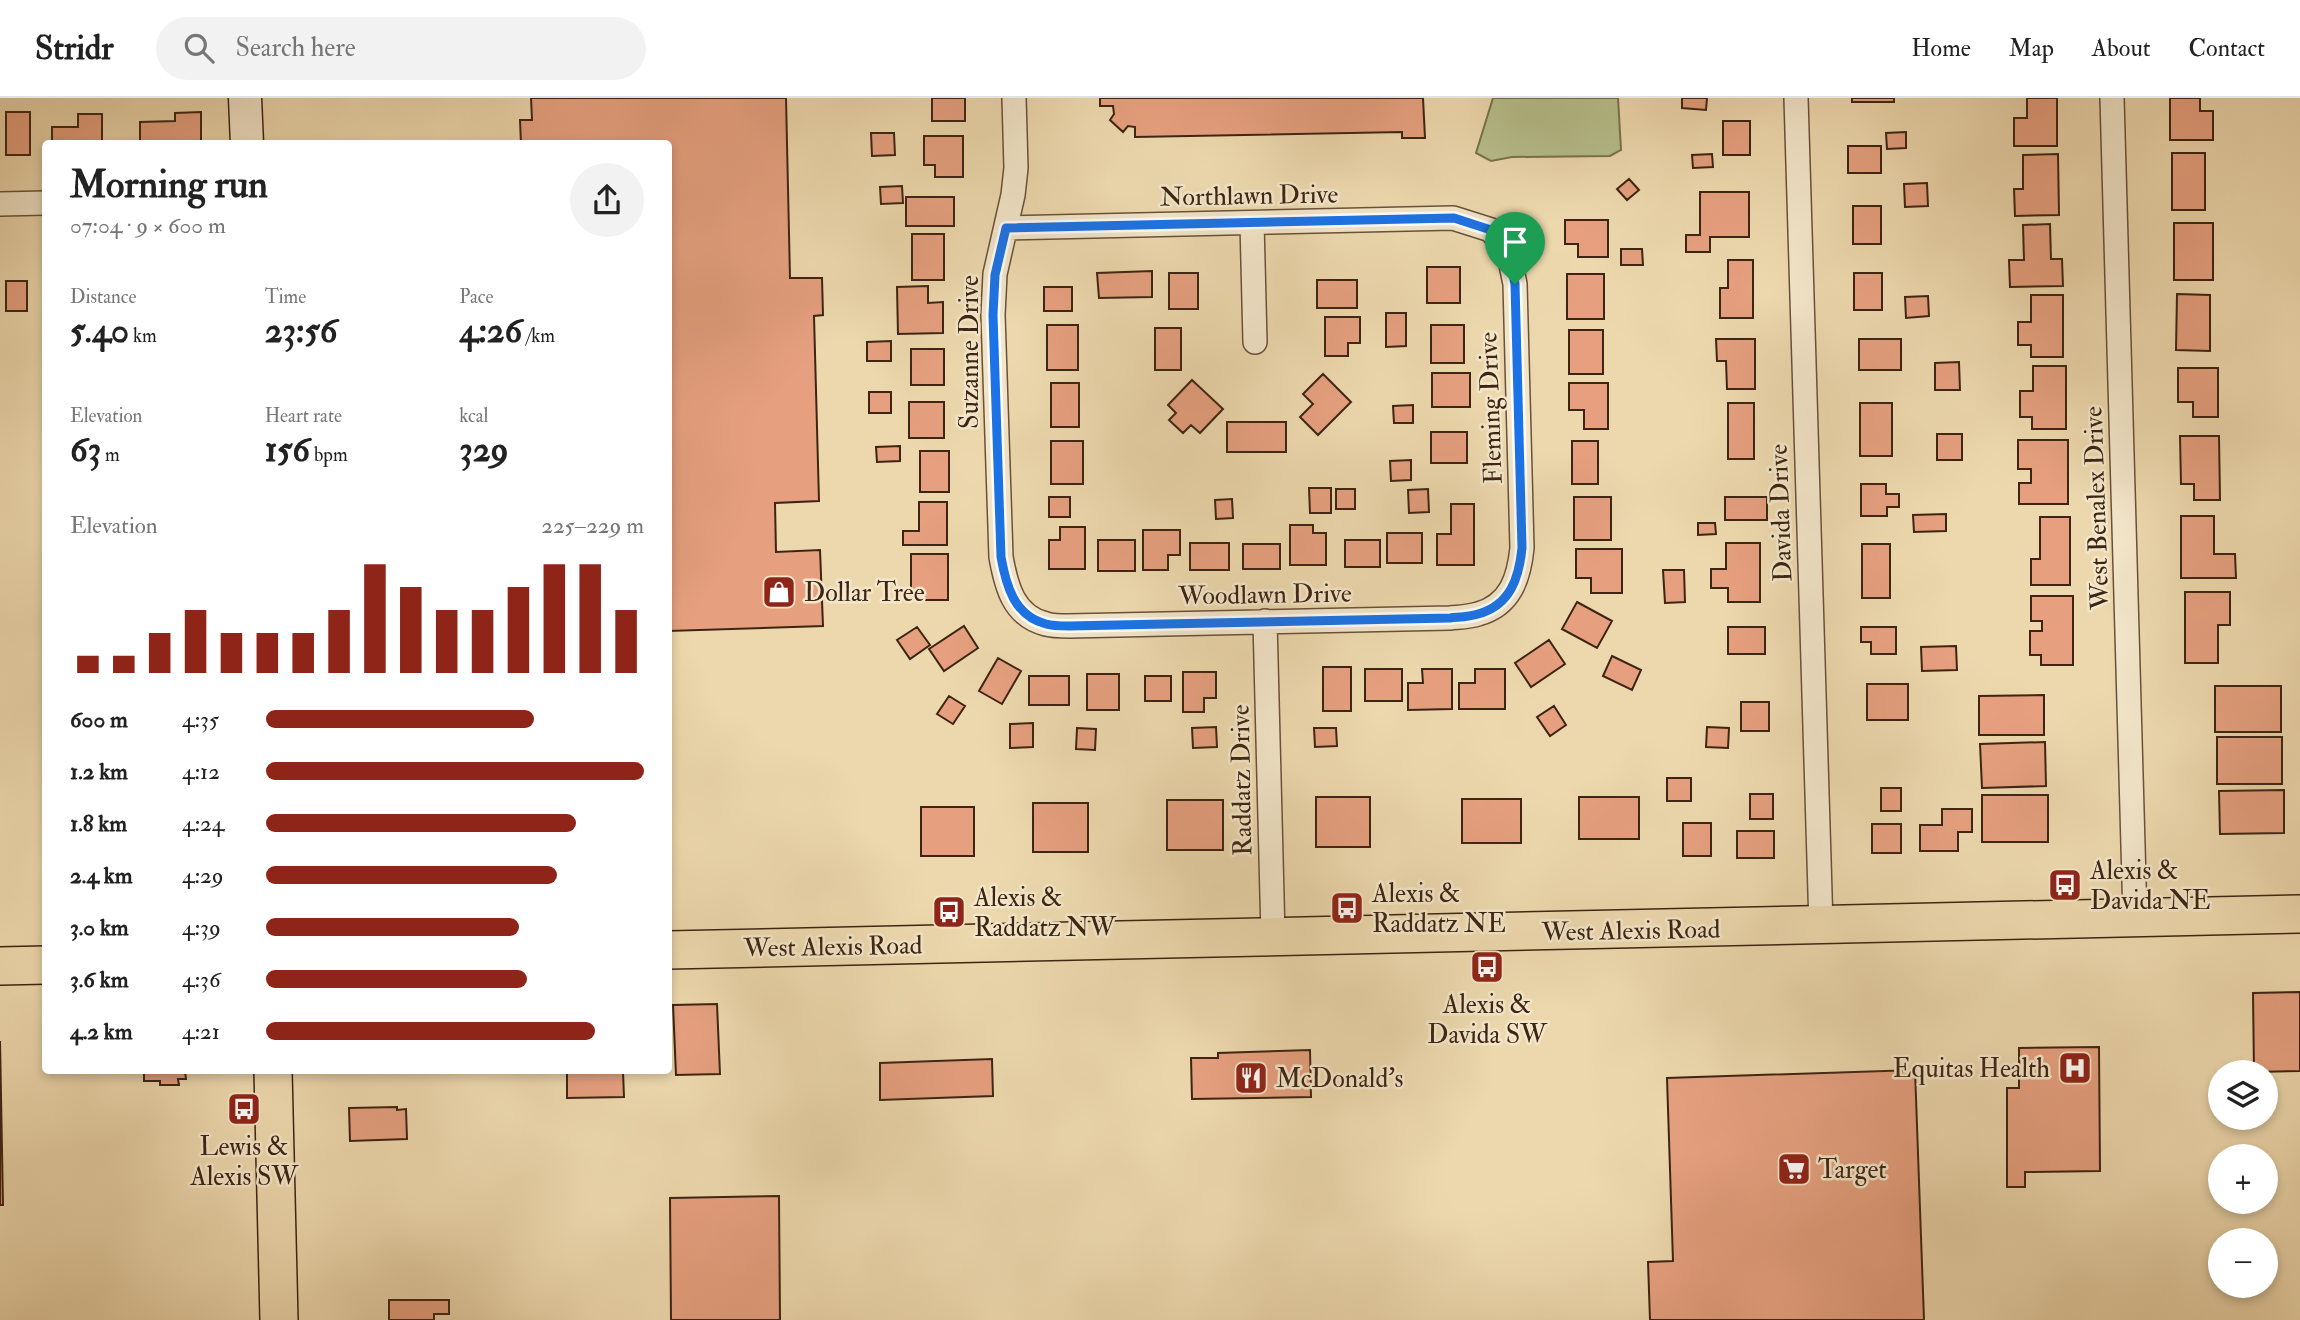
<!DOCTYPE html>
<html lang="en">
<head>
<meta charset="utf-8">
<style>
	body { margin:0; font-family:"IM FELL Double Pica",serif; background:#f2f2f2; color:#222; height:100vh; display:flex; flex-direction:column; font-size:26px; white-space:nowrap }
	* { box-sizing:border-box; margin:0 }
	p { font-size:23px; color:#767676 }
	.icon { flex:none; width:38px; height:38px; fill:none; stroke:currentColor; stroke-width:2; stroke-linecap:round; stroke-linejoin:round }
	.map { position:relative; flex:1; overflow:hidden }
	.panel { position:absolute; left:42px; top:42px; width:630px; height:934px; display:flex; flex-direction:column; background:#fff; border-radius:7px; box-shadow:0 4px 10px #0003 }
	.panel>* { flex:none }
	.fabs { position:absolute; left:2208px; top:962px; display:grid; gap:14px }
	.fabs a { display:grid; place-items:center; width:70px; height:70px; border-radius:50%; background:#fff; box-shadow:0 4px 10px #0003; font-size:35px }
	.pin { position:absolute; display:grid; place-items:center; width:60px; height:60px; color:#fff; margin:-72px -30px; border-radius:50% 50% 50% 0; rotate:-45deg; box-shadow:0 0 7px #0007 }
	.pin .icon { rotate:45deg }
	.round { display:grid; place-items:center; flex:none; width:74px; height:74px; border-radius:37px; background:#f2f2f2 }
	.summary { display:flex; align-items:center; justify-content:space-between; height:119px; padding:0 28px }
	h1 { font-size:38px; font-weight:700; line-height:52px }
	.stats { display:grid; grid-template-columns:repeat(3,1fr); gap:10px; height:119px; padding:7px 28px }
	.stats div { display:grid; align-content:center }
	.stats b { font-size:35px; font-weight:700 }
	.stats small { font-size:19px; font-weight:400 }
	.stats p { font-size:19px }
	.chart { height:196px; padding:14px 28px }
	.chart p { display:flex; justify-content:space-between }
	.chart svg { width:100%; height:126px; margin-top:7px; stroke:#8f2418; stroke-width:6 }
	ul { padding:0 28px; list-style:none; font-size:23px }
	li { display:grid; grid-template-columns:112px 84px 1fr; align-items:center; height:52px }
	li i { height:18px; border-radius:9px; background:#8f2418 }
	header { display:flex; align-items:center; gap:42px; box-sizing:border-box; height:98px; padding:0 35px; background:#fff; border-bottom:2px solid #e0e0e0 }
	header strong { font-size:33px }
	nav { display:flex; gap:38px; margin-inline-start:auto; font-size:24px }
	.search { width:490px; height:63px; background:#f2f2f2; display:flex; align-items:center; gap:18px; box-sizing:border-box; padding:0 24px; border-radius:38px; color:#767676; font-size:26px }
	.map>svg:first-child { display:block }
	.green { fill:#b6bf8b; stroke:#7a724f; stroke-width:2 }
	.building { fill:#e6a07f; stroke:#3d2413; stroke-width:2 }
	.lines { fill:none; stroke-linecap:round; stroke-linejoin:round }
	.minor-casing { stroke:#69513a; stroke-width:26 }
	.secondary-casing { stroke:#3d2413; stroke-width:35 }
	.primary-casing { stroke:#3d2413; stroke-width:40 }
	.minor { stroke:#f3e6ca; stroke-width:23 }
	.secondary { stroke:#f3e6ca; stroke-width:32 }
	.primary { stroke:#edd8ad; stroke-width:37 }
	.route-casing { stroke:#fff; stroke-width:14 }
	.route { stroke:#1a73e8; stroke-width:9 }
	.labels { text-anchor:middle; stroke-width:5; stroke-linejoin:round; paint-order:stroke }
	.street-label { font-size:26px; fill:#3d2413; stroke:#f3e6ca }
	.poi-label { font-size:26px; fill:#3d2413; stroke:#f3e6ca; text-anchor:start }
</style>
</head>
<body>
<header>
<strong>Stridr</strong>
<div class="search"><svg class="icon" aria-label="search" viewBox="0 0 24 24"><circle cx="10" cy="10" r="6"/><path d="M15 15l6 6"/></svg>Search here</div>
<nav><a>Home</a><a>Map</a><a>About</a><a>Contact</a></nav>
</header>
<div class="map">
<svg width="2300" height="1222" viewBox="0 0 2300 1222">
	<rect width="100%" height="100%" fill="#edd8ad"/>
	<filter id="stains"><feTurbulence type="fractalNoise" baseFrequency=".00286" numOctaves="4"/><feColorMatrix values="0 0 0 0 .2 0 0 0 0 .09 0 0 0 0 .02 0 0 0 .5 -.17"/></filter>
	<radialGradient id="worn" r=".72"><stop offset=".6" stop-color="#630" stop-opacity="0"/><stop offset="1" stop-color="#630" stop-opacity=".3"/></radialGradient>
	<path class="green" d="M1493,0H1618L1621,52L1610,58L1512,59L1491,63L1476,55Z"/>
	<path class="building" d="M531,0H786L790,180H822L823,217L814,218L819,403L775,405L776,454L820,452L823,528L668,533V46H521L520,22H532Z
		M932,0H965V23H932Z
		M1100,0H1423L1425,40H1402V34L1135,39V29L1128,28L1123,34L1110,22L1114,16L1113,8H1100Z
		M1682,0H1707L1706,12L1682,10Z
		M1852,0H1894V4H1852Z
		M2027,0H2057V48H2014V20H2027Z
		M2170,0H2200V13H2213V42H2170Z
		M6,14H30V57H6Z
		M201,14V46H140V24L175,23V15Z
		M78,16H102V44L52,46V29H78Z
		M1723,23H1750V57H1723Z
		M1906,34V50L1887,51L1886,35Z
		M871,35H894L895,57L872,58Z
		M924,38H963V79H935V67H924Z
		M1848,48H1881V75H1848Z
		M2172,55H2205V112H2172Z
		M1712,56L1713,69L1693,70L1692,57Z
		M2058,56L2059,117L2015,118L2014,91H2023V57Z
		M1629,81L1639,92L1627,102L1617,91Z
		M1927,85L1928,108L1905,109L1904,86Z
		M902,88L903,105L881,106L880,89Z
		M1700,94H1749V139H1710V154H1686V137H1700Z
		M906,99H954V128H906Z
		M1853,108H1881V146H1853Z
		M1565,122H1608V159H1578V146H1565Z
		M2174,125H2213V182H2174Z
		M2050,126L2051,161H2062L2063,188L2010,189L2009,162H2024L2023,127Z
		M912,136H944V182H912Z
		M1621,151H1642L1643,167H1621Z
		M1728,162H1753V220H1720V190H1728Z
		M1427,169H1460V205H1427Z
		M1152,173V199L1099,200L1097,175Z
		M1169,175H1198V211H1169Z
		M1854,175H1882V212H1854Z
		M1567,176H1604V221H1567Z
		M1317,182H1357V210H1317Z
		M6,183H27V213H6Z
		M928,188V205L943,204V235L898,236L897,189Z
		M1044,189H1072V213H1044Z
		M2177,196L2210,197V253L2176,252Z
		M2031,197H2063V259H2031V247H2018V224H2031Z
		M1928,198L1929,218L1906,220L1905,199Z
		M1386,215H1406V248L1386,249Z
		M1325,219H1360V245H1348V258H1325Z
		M1047,227H1078V272H1047Z
		M1431,227H1464V265H1431Z
		M1155,230H1181V272H1155Z
		M1569,232H1603V276H1569Z
		M1716,241H1755V291H1727L1726,263H1717Z
		M1859,241H1901V272H1859Z
		M891,243V263H867V244Z
		M911,251H944V287H911Z
		M1959,264L1960,292H1935V265Z
		M2033,268H2066V331H2032V319H2020V293H2033Z
		M2178,270H2218V319H2193V304H2178Z
		M1432,275H1470V309H1432Z
		M1323,276L1351,304L1318,337L1300,319L1313,306L1303,296Z
		M1192,282L1223,311L1200,335L1191,327L1183,335L1169,322L1176,315L1168,307Z
		M1051,285H1079V329H1051Z
		M1569,285H1608V331H1584V312H1569Z
		M869,294H891V315H869Z
		M909,304H944V340H909Z
		M1728,305H1754V361H1728Z
		M1860,305H1892V358H1860Z
		M1413,307V325H1394L1393,308Z
		M1227,324H1286V354H1227Z
		M1431,334H1467V365H1431Z
		M1937,336H1962V362H1937Z
		M2180,338H2219L2220,402H2194V386H2181Z
		M2018,342H2068V406H2019V385H2031V371H2018Z
		M1051,343H1083V386H1051Z
		M1572,343H1598V386H1572Z
		M900,348V363L877,364L876,349Z
		M920,353H949V394H920Z
		M1411,362V382L1391,383L1390,363Z
		M1861,386H1886V396H1899V409H1887V418H1861Z
		M1309,390H1331V415H1310Z
		M1336,391H1355V411H1336Z
		M1428,391L1429,414L1409,415L1408,392Z
		M1049,399H1070V419H1049Z
		M1574,399H1611V442H1574Z
		M1725,399H1767V422H1725Z
		M1232,401L1233,420L1216,421L1215,402Z
		M919,404H947V447H903V433H919Z
		M1451,406H1474V467H1437V436H1451Z
		M1946,416V433L1914,434L1913,417Z
		M2181,418H2214V456H2235L2236,480H2181Z
		M2040,419H2070V487H2031V461H2040Z
		M1698,425H1715L1716,436L1698,437Z
		M1290,427H1313V435H1326V467H1290Z
		M1060,429H1085V471H1049V442H1060Z
		M1143,432H1180V457H1168V472H1143Z
		M1387,435H1422V465H1387Z
		M1098,442H1135V473H1098Z
		M1345,442H1380V469H1345Z
		M1190,445H1229V472H1190Z
		M1726,445H1760V504H1728V490H1711V471H1726Z
		M1243,446H1280V471H1243Z
		M1862,446H1890V500H1862Z
		M1576,451H1622V495H1591V480H1576Z
		M911,456H948V502H911Z
		M1663,472H1684L1685,504L1665,505Z
		M2185,494H2230V527H2218V565H2185Z
		M2031,498H2073V567H2041V557H2030V533H2042V523H2031Z
		M1577,504L1612,523L1597,550L1562,531Z
		M964,528L978,550L944,573L929,551Z
		M917,529L930,547L910,561L897,542Z
		M1728,529H1765V556H1728Z
		M1861,529H1896V556H1871V544H1861Z
		M1549,542L1565,566L1531,589L1515,565Z
		M1956,548L1957,572L1922,573L1921,549Z
		M1612,558L1641,572L1632,592L1603,578Z
		M998,560L1021,573L1002,606L979,593Z
		M1323,569H1351V613H1323Z
		M1365,571H1402V603H1365Z
		M1422,571H1452V611L1408,612V585H1423Z
		M1475,571H1505V611H1459V585H1475Z
		M1183,574H1216V600H1204V614H1183Z
		M1087,576H1119V612H1087Z
		M1029,578H1069V607H1029Z
		M1145,578H1171V603H1145Z
		M1867,586H1908V622H1867Z
		M2215,588H2281V634H2215Z
		M2044,597V637H1979V598Z
		M949,598L965,608L953,626L937,616Z
		M1741,604H1769V633H1741Z
		M1554,608L1566,627L1550,638L1537,619Z
		M1033,625V649L1010,650V626Z
		M1216,629L1217,649L1193,650L1192,630Z
		M1707,629L1729,630L1728,650L1706,649Z
		M1077,630L1096,631L1095,652L1076,651Z
		M1314,630H1336L1337,648L1315,649Z
		M2217,639H2282V686H2217Z
		M2045,644L2046,688L1982,690L1980,646Z
		M1667,680H1691V703H1667Z
		M1881,690H1901V713H1881Z
		M2284,692V735L2220,736L2219,693Z
		M1750,696H1773V721H1750Z
		M1982,697H2048V744H1982Z
		M1316,699H1370V749H1316Z
		M1579,699H1639V741H1579Z
		M1462,701H1521V745H1462Z
		M1167,702H1223V752H1167Z
		M1033,705H1088V754H1033Z
		M921,709H974V758H921Z
		M1942,711H1972V734H1958V753H1920V727H1942Z
		M1683,725H1711V758H1683Z
		M1872,726H1901V755H1872Z
		M1737,733H1774V760H1737Z
		M2300,894V973L2254,974L2253,895Z
		M717,906L720,976L676,977L673,907Z
		M0,943L3,1107H0Z
		M2099,949L2100,1073L2025,1074V1089H2007V990H2019V950Z
		M1310,952L1311,999L1192,1001L1191,960H1218V955Z
		M992,961L993,998L880,1002V965Z
		M1915,972L1924,1222H1650L1648,1164L1673,1163L1667,980Z
		M144,973H185L186,981H178L179,987H160V983H144Z
		M567,973H623L624,999L567,1000Z
		M397,1009V1012L406,1011L407,1041L350,1043L349,1010Z
		M779,1098L780,1222H671L670,1100Z
		M389,1202H449V1216H434V1222H389Z"/>
	<g class="lines">
		<defs>
			<path id="minor" d="M1796,0L1821,828
				M2112,0L2135,819
				M0,106L46,105
				M1252,125L1255,244
				M1006,130L1453,120L1491,132L1509,157L1515,186L1522,450C1519,479 1511,507 1478,516C1469,519 1459,519 1450,520L1069,528C1062,528 1053,528 1046,526C1013,518 1006,487 1001,459L993,217L995,176L1013,97L1016,70L1014,0
				M1265,523L1273,838"/>
			<path id="secondary" d="M245,0L247,46"/>
			<path id="primary" d="M668,852L2300,816
				M0,868L46,867
				M273,973L279,1222"/>
		</defs>
		<use href="#minor" class="minor-casing"/>
		<use href="#secondary" class="secondary-casing"/>
		<use href="#primary" class="primary-casing"/>
		<use href="#minor" class="minor"/>
		<use href="#secondary" class="secondary"/>
		<use href="#primary" class="primary"/>
	</g>
	<g class="lines">
		<defs>
			<path id="route" d="M1454,120L1491,132L1509,156L1515,186L1522,450C1519,479 1511,507 1478,516C1469,519 1459,519 1450,520L1069,528C1062,528 1053,528 1046,526C1014,518 1006,487 1001,459L993,217L995,177L1006,130Z"/>
		</defs>
		<use href="#route" class="route-casing"/>
		<use href="#route" class="route"/>
	</g>
	<defs>
		<symbol id="shop-square" viewBox="-11 -11 22 22"><rect x="-9" y="-9" width="18" height="18" rx="4" fill="#8f2418" stroke="#f3e6ca"/><path d="M-5-2.5h2.3a2.7 3.5 0 0 1 5.4 0H5L5.5 6h-11ZM-1.5-2.5h3a1.5 2.3 0 0 0-3 0Z" fill="#fff"/></symbol>
		<symbol id="bus-square" viewBox="-11 -11 22 22"><rect x="-9" y="-9" width="18" height="18" rx="4" fill="#8f2418" stroke="#f3e6ca"/><path d="M-5-6H5V4H4V6H2V4H-2V6H-4V4H-5ZM-3.5-4V0h7V-4ZM-3.5 1.2v1.5H-2V1.2ZM2 1.2v1.5H3.5V1.2Z" fill="#fff"/></symbol>
		<symbol id="hospital-square" viewBox="-11 -11 22 22"><rect x="-9" y="-9" width="18" height="18" rx="4" fill="#8f2418" stroke="#f3e6ca"/><path d="M-5-5h3v3.5h4V-5h3V5h-3V1.5h-4V5h-3Z" fill="#fff"/></symbol>
		<symbol id="restaurant-square" viewBox="-11 -11 22 22"><rect x="-9" y="-9" width="18" height="18" rx="4" fill="#8f2418" stroke="#f3e6ca"/><path d="M-5-6h1v4h1v-4h1v4h1v-4h1v5L-1.5 .5V6h-2V.5L-5-1ZM5-6V6H3V1.5H1.5Q1.5-4 5-6Z" fill="#fff"/></symbol>
		<symbol id="supermarket-square" viewBox="-11 -11 22 22"><rect x="-9" y="-9" width="18" height="18" rx="4" fill="#8f2418" stroke="#f3e6ca"/><path d="M-6-5.5h2.5l.6 2H6L4.5 2H-2.5L-4.4-4H-6ZM-1.5 3.2a1.3 1.3 0 1 0 .1 0ZM3 3.2a1.3 1.3 0 1 0 .1 0Z" fill="#fff"/></symbol>
	</defs>
	<g fill-rule="evenodd">
		<use href="#shop-square" x="760" y="475" width="38" height="38"/>
		<use href="#bus-square" x="2046" y="768" width="38" height="38"/>
		<use href="#bus-square" x="1328" y="791" width="38" height="38"/>
		<use href="#bus-square" x="930" y="795" width="38" height="38"/>
		<use href="#bus-square" x="1468" y="850" width="38" height="38"/>
		<use href="#hospital-square" x="2056" y="951" width="38" height="38"/>
		<use href="#restaurant-square" x="1232" y="961" width="38" height="38"/>
		<use href="#bus-square" x="225" y="992" width="38" height="38"/>
		<use href="#supermarket-square" x="1775" y="1052" width="38" height="38"/>
	</g>
	<g class="labels">
		<g class="street-label">
			<text transform="translate(1249 97) rotate(-1)" y="9">Northlawn Drive</text>
			<text transform="translate(969 254) rotate(-90)" y="9">Suzanne Drive</text>
			<text transform="translate(1490 310) rotate(-92)" y="9">Fleming Drive</text>
			<text transform="translate(2096 410) rotate(-92)" y="9">West Benalex Drive</text>
			<text transform="translate(1780 415) rotate(-92)" y="9">Davida Drive</text>
			<text transform="translate(1265 496) rotate(-1)" y="9">Woodlawn Drive</text>
			<text transform="translate(1241 682) rotate(-91)" y="9">Raddatz Drive</text>
			<text transform="translate(1631 832) rotate(-1)" y="9">West Alexis Road</text>
			<text transform="translate(833 848) rotate(-1)" y="9">West Alexis Road</text>
		</g>
		<g class="poi-label">
			<text x="804" y="503">Dollar Tree</text>
			<text x="2090" y="781">Alexis &amp;<tspan x="2090" dy="30">Davida NE</tspan></text>
			<text x="1372" y="804">Alexis &amp;<tspan x="1372" dy="30">Raddatz NE</tspan></text>
			<text x="974" y="808">Alexis &amp;<tspan x="974" dy="30">Raddatz NW</tspan></text>
			<text x="1487" y="915" text-anchor="middle">Alexis &amp;<tspan x="1487" dy="30">Davida SW</tspan></text>
			<text x="2050" y="979" text-anchor="end">Equitas Health</text>
			<text x="1276" y="989">McDonald's</text>
			<text x="244" y="1057" text-anchor="middle">Lewis &amp;<tspan x="244" dy="30">Alexis SW</tspan></text>
			<text x="1818" y="1080">Target</text>
		</g>
	</g>
	<rect width="100%" height="100%" filter="url(#stains)"/>
	<rect width="100%" height="100%" fill="url(#worn)"/>
</svg>
<div class="fabs">
<a><svg class="icon" aria-label="layers" viewBox="0 0 24 24"><path d="M12 4l9 5-9 5-9-5zM3 14l9 5 9-5"/></svg></a>
<a>+</a>
<a>−</a>
</div>
<div class="pin" style="left:1515px;top:186px;background:#1e9e55"><svg class="icon" aria-label="arrive" viewBox="0 0 24 24"><path d="M6 21V4h12l-3 4 3 4H6"/></svg></div>
<section class="panel">
<div class="summary"><div><h1>Morning run</h1><p>07:04 · 9 × 600 m</p></div><a class="round"><svg class="icon" aria-label="share" viewBox="0 0 24 24"><path d="M12 15V3M7 8l5-5 5 5M5 13v7h14v-7"/></svg></a></div>
<div class="stats">
<div><p>Distance</p><b>5.40<small> km</small></b></div>
<div><p>Time</p><b>23:56</b></div>
<div><p>Pace</p><b>4:26<small> /km</small></b></div>
</div>
<div class="stats">
<div><p>Elevation</p><b>63<small> m</small></b></div>
<div><p>Heart rate</p><b>156<small> bpm</small></b></div>
<div><p>kcal</p><b>329</b></div>
</div>
<div class="chart"><p><span>Elevation</span>225–229 m</p>
<svg viewBox="0 0 160 44" preserveAspectRatio="none"><path d="M5 44V38M15 44V38M25 44V30M35 44V22M45 44V30M55 44V30M65 44V30M75 44V22M85 44V6M95 44V14M105 44V22M115 44V22M125 44V14M135 44V6M145 44V6M155 44V22"/></svg>
</div>
<ul>
<li><b>600 m</b>4:35<i style="width:71%"></i></li>
<li><b>1.2 km</b>4:12<i style="width:100%"></i></li>
<li><b>1.8 km</b>4:24<i style="width:82%"></i></li>
<li><b>2.4 km</b>4:29<i style="width:77%"></i></li>
<li><b>3.0 km</b>4:39<i style="width:67%"></i></li>
<li><b>3.6 km</b>4:36<i style="width:69%"></i></li>
<li><b>4.2 km</b>4:21<i style="width:87%"></i></li>
</ul>
</section>
</div>
</body>
</html>
